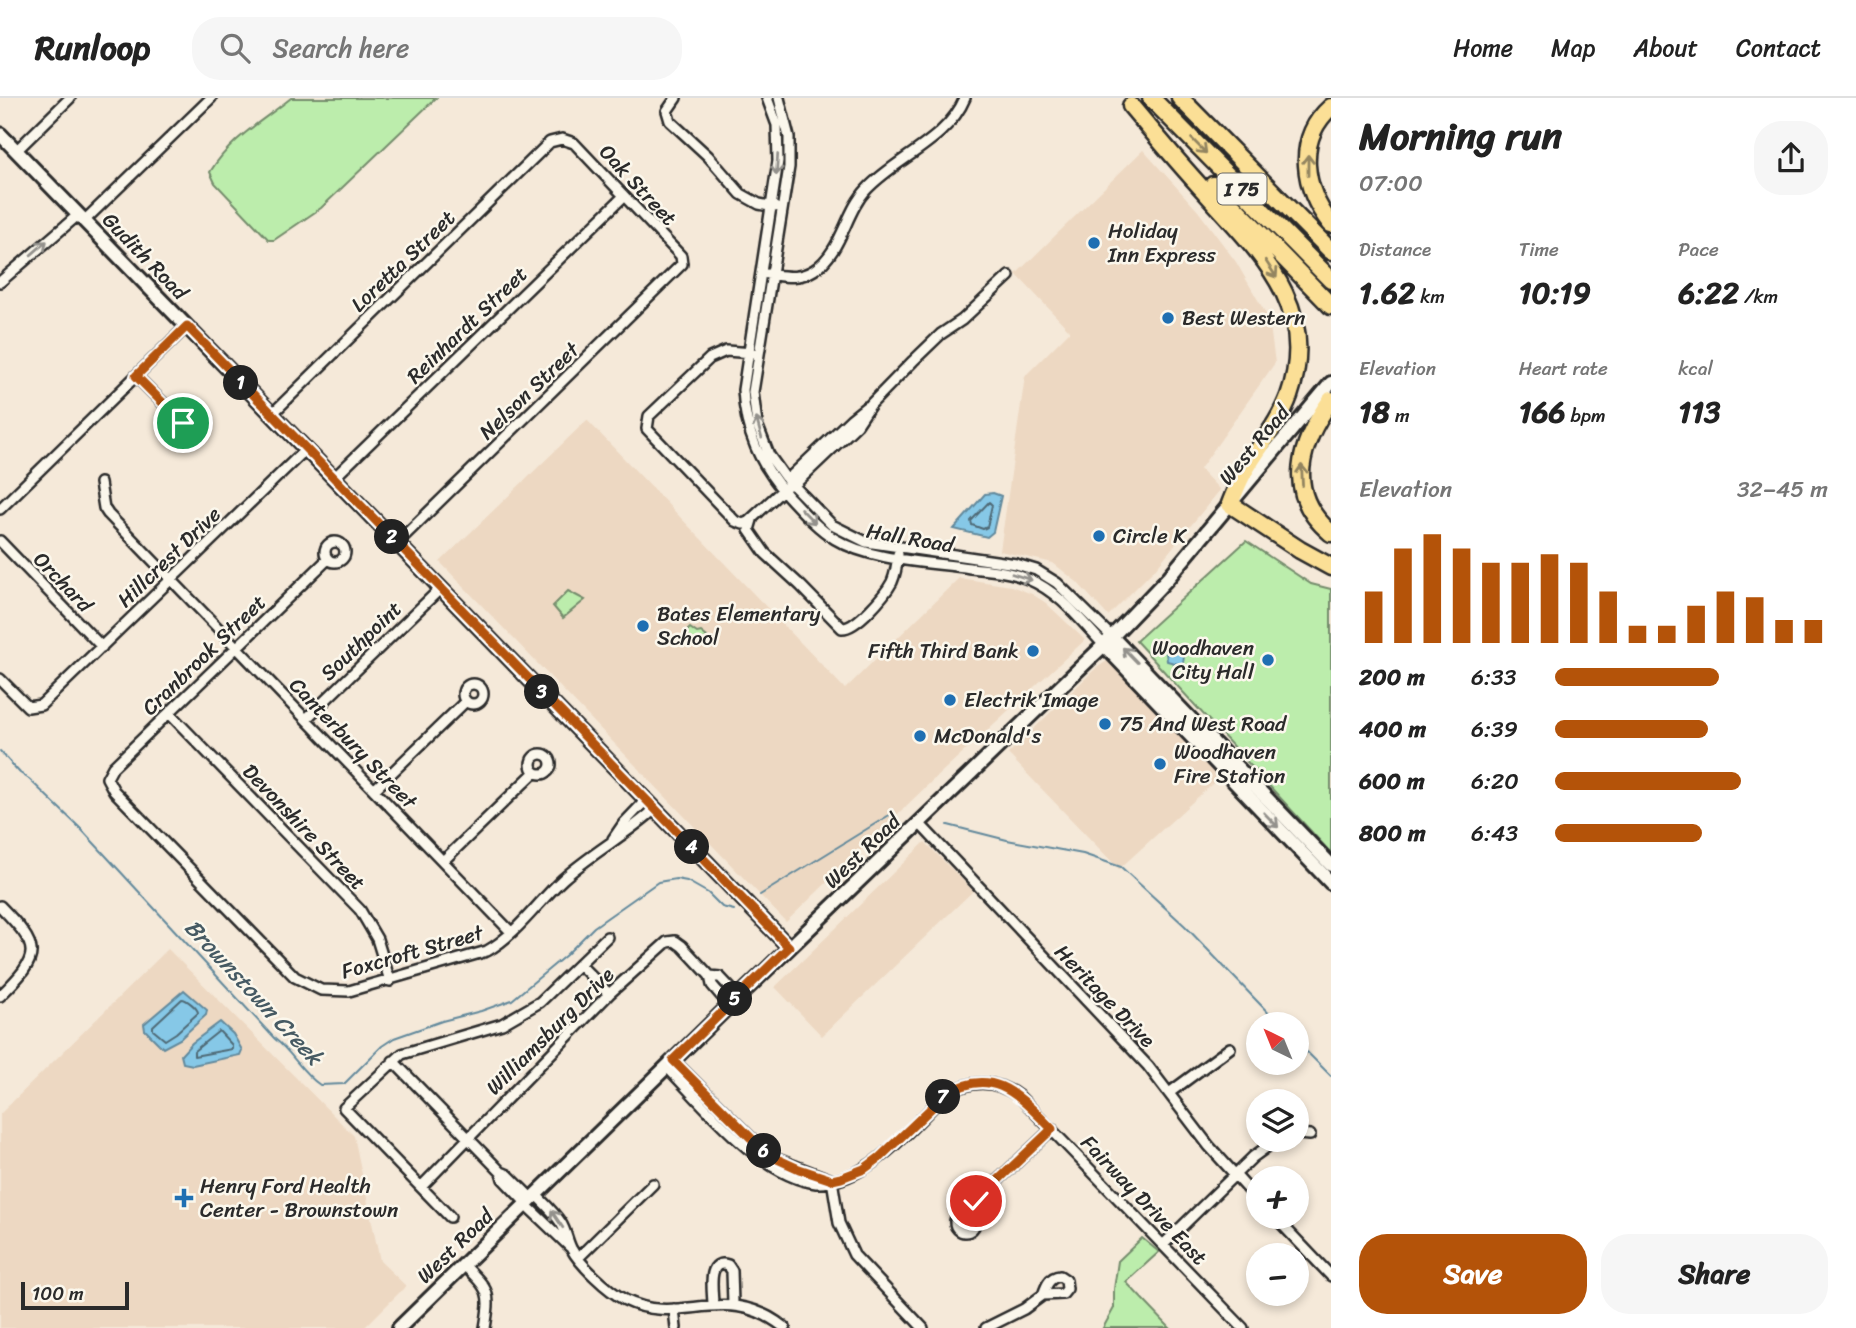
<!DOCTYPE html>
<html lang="en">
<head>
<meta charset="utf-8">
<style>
	body { margin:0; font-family:Sriracha,sans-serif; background:#f6f6f6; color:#222; height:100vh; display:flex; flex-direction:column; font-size:26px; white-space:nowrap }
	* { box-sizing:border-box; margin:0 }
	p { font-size:23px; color:#767676 }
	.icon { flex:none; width:38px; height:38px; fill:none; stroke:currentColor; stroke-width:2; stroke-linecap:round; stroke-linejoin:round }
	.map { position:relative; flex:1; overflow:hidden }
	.drawer { display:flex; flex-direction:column; background:#fff; width:525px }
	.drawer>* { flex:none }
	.needle { width:46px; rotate:317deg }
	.buttons { position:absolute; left:1246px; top:914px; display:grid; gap:14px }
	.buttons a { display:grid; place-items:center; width:63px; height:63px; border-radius:50%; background:#fff; box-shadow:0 4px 10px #0003; font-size:35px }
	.scale { position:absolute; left:21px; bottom:18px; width:108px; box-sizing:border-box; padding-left:7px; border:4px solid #2b2b2b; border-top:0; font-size:19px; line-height:24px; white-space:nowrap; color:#2b2b2b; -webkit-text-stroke:5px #fbf7ec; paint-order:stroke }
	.pin { position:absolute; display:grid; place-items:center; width:60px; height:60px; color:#fff; margin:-30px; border:4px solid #fff; border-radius:50%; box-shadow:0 2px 7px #0007 }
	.km { position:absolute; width:35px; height:35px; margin:-18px; border-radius:50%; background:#222; color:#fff; font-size:19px; line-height:35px; text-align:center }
	.round { display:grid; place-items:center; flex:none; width:74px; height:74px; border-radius:28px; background:#f6f6f6 }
	.head { display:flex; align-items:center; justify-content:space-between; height:119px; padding:0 28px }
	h1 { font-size:38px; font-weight:700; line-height:52px }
	.figures { display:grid; grid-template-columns:repeat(3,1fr); gap:10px; height:119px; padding:7px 28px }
	.figures div { display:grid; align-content:center }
	.figures b { font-size:30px; font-weight:700 }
	.figures small { font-size:19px; font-weight:400 }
	.figures p { font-size:19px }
	.chart { height:196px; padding:14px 28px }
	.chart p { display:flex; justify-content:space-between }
	.chart svg { width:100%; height:126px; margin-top:7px; stroke:#b45309; stroke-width:6 }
	.button { display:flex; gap:14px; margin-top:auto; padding:14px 28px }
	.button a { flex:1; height:80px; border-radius:28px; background:#b45309; color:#fff; font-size:28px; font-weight:700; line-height:80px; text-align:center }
	.button a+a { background:#f6f6f6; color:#222 }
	ul { padding:0 28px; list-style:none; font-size:23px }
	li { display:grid; grid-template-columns:112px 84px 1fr; align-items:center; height:52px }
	li i { height:18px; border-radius:9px; background:#b45309 }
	header { display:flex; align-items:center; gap:42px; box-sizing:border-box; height:98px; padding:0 35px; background:#fff; border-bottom:2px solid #e0e0e0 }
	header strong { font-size:33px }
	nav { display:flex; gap:38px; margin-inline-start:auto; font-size:24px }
	.search { width:490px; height:63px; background:#f6f6f6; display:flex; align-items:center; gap:18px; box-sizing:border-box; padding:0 24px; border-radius:28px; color:#767676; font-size:26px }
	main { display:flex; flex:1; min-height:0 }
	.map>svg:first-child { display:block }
	.built { fill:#edd8c2 }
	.green { fill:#bcedac; stroke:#748c6c; stroke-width:2 }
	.water { fill:#86c8e7; stroke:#62899c; stroke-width:2 }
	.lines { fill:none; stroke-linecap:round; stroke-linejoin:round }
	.shore { stroke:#4f6a76; stroke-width:2 }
	.stream { stroke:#62899c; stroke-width:2 }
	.street-casing { stroke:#2b2b2b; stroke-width:14 }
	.secondary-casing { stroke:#2b2b2b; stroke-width:18 }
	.highway-casing { stroke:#2b2b2b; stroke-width:21 }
	.street { stroke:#fbf7ec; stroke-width:9 }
	.secondary { stroke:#fbf7ec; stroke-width:12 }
	.highway { stroke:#fbdf96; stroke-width:16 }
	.oneway { stroke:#938560 }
	.oneway2 { stroke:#93918c }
	.route-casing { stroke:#fff; stroke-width:14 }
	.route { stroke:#b45309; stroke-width:9 }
	.poi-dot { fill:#1f6fb2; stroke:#fbf7ec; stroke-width:2.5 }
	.labels { text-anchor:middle; stroke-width:5; stroke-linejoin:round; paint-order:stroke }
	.shield { fill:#fbf7ec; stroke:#696865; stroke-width:2 }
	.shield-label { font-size:19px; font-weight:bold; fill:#2b2b2b }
	.street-label { font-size:21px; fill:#2b2b2b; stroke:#fbf7ec }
	.poi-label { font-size:21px; fill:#2b2b2b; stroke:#fbf7ec; text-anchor:start }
	.water-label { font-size:23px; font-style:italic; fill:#465a63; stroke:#fbf7ec }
</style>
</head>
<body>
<header>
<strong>Runloop</strong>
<div class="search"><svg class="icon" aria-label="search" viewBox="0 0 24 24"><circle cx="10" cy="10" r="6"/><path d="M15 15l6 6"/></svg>Search here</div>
<nav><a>Home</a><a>Map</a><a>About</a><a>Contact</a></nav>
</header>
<main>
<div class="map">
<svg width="1331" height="1230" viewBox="0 0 1331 1230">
	<rect width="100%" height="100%" fill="#f5e9d9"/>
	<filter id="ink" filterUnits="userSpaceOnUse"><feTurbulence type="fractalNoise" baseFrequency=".0143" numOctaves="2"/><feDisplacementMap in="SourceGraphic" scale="14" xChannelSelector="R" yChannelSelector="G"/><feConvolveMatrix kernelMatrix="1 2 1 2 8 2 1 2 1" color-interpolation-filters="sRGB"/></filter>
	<g filter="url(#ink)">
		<path class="built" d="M1143,52L1198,113L1236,164L1269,221L1275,265L1200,371L1220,392L1155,471L1108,518L1077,484L1053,465L1000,453L1025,278L1070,233L1016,176Z
			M587,322L845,591L959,480L1011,488L1032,496L1046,505L1085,542L933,682L786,824L440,464Z
			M1110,561L1222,677L1119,771L1008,656L1095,571Z
			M925,744L973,793L822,938L775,889Z
			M168,851L354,1038L380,1163L406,1188L364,1230H0V1016Z"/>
		<path class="green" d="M291,0H436L321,110L274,142H269L215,85L210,74C232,39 260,25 291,0Z
			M1246,443L1311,486L1331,491V755L1136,543Z
			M568,493L585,502L563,520L553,508Z
			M690,530L697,535L701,534L707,539L700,548L697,549L685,535Z
			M1142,1140L1159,1154L1126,1184L1170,1230H1103L1114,1210V1191L1118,1163Z"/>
		<path class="water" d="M993,395L1001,398L993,434L987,439L954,431L985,396Z
			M1176,549L1181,550C1184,556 1185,560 1182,567L1167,563L1166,555L1173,554Z
			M184,892L207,912L206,917L180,941L163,950L145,932L144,926Z
			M220,924L233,936L242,952L240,957L193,967L183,965L181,957L192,945Z"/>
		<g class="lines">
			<path class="shore" d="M989,404L992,407L987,429L983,431L972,427L971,423Z
				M182,901C186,901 198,910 198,915L176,935L165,942L153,932V928Z
				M219,933L232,947V951L194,958V953Z"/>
			<path class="stream" d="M0,653L20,675L29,681L81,731L275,941C292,954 302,975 320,987L344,986L382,948L394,940L442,923L481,913L512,902L566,857L594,829L658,784L676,781L687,783L708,795L722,809L734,812
				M948,727L1007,742L1083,756L1121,769L1185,828L1279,926
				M760,797L891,716
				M1297,944L1331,978"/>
			<defs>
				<path id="street" d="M676,0L667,13L670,23L708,58L741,96L759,106L775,109
					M767,0L777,27L778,63L743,292C745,334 760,367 788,398C802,413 817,430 835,441C871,463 929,464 970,470C990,472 1010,473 1028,481C1060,494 1081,523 1104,547
					M779,0L789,39V69L753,294L757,326L769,357L784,378L832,427L866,444L1016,466L1036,472L1057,485L1112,539
					M16,53L70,0
					M84,123L211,0
					M767,176C784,178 798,182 814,172C842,154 845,114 867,91C897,59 947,43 965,0
					M0,184L78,117
					M753,255L726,253L710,260L649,318L647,331L735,423L743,426L748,424L786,389
					M136,278L183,325L196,336
					M272,316L550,44L562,41L574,45L681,158L682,166L397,445
					M334,380L624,98
					M787,382L851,321L866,309
					M100,385L104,410L108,416L511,834
					M793,388L857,327L871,306L913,263L941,236L962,222L1009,178
					M0,411L187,228
					M752,422L749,432L765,455L801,488L842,530C856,531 885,497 892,484C896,475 897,466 898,456
					M0,443L102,549
					M325 454a10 10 0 1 1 20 0a10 10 0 1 1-20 0Z
					M328,461L113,669L107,680L114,693L295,879L321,892L349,893L487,853C517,836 538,804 563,781C592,755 626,737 655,711
					M0,581L28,609L41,607L306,351
					M463 596a10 10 0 1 1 20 0a10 10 0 1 1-20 0Z
					M169,615L360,812L377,841L390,883
					M306,621L441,490
					M531 666a10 10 0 1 1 20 0a10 10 0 1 1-20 0Z
					M374,692L466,603
					M919,725L1148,968L1209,1048L1258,1102
					M613,741L624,725L646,702
					M443,763L535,674
					M0,808C41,850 42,857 0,898
					M579,866L609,896
					M710,878L720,879L738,898
					M673,962L761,1050L777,1061L832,1082
					M393,963L501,1074L508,1077L532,1101
					M666,968C704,1007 761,1079 816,1085C831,1086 853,1078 866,1069C894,1052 921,1020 945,997C970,981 996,981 1020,999L1243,1230
					M1169,995L1230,950
					M1297,1036L1310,1037
					M501,1074L503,1081L527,1106
					M832,1082L839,1125L854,1157L923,1230
					M421,1089L609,896L667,844L675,843L682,848L710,878L712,887L729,907
					M536,1097C545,1106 554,1114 561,1125C566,1133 567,1142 571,1150C580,1167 608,1193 625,1202C681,1230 725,1182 785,1230
					M526,1107L570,1149
					M968,1114L976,1103L1052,1031
					M955 1124a10 10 0 1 1 20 0a10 10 0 1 1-20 0Z
					M1274,1118L1331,1178
					M450,1119L344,1010L402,956L502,926L540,904L607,839
					M1163,1147L1253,1059L1278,1041
					M578,1160L653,1086
					M464,1167C490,1193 491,1194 485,1230
					M713,1207C713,1193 706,1160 728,1167L732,1173L733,1206
					M674,1211L676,1230
					M986,1230L1024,1211L1043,1197L1063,1196L1067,1191L1066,1182L1060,1178C1049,1179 1046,1188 1043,1197"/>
				<path id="secondary" d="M0,36L789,849
					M1112,539L1331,767
					M1104,547L1331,785
					M399,1230L734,903L1104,547L1168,480L1331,285"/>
				<path id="highway" d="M1151,0L1331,182
					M1180,0L1331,153
					M1131,8C1156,38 1181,68 1208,97C1261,156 1320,210 1289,298C1279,325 1260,347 1246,371C1239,382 1235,394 1230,406L1300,452L1331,469
					M1331,9C1294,42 1304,92 1331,126
					M1213,87L1331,208
					M1331,302C1300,345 1283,395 1331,435"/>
			</defs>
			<use href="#street" class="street-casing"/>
			<use href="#secondary" class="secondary-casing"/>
			<use href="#highway" class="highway-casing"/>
			<use href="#street" class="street"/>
			<use href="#secondary" class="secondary"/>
			<use href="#highway" class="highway"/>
		</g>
		<defs><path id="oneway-shaft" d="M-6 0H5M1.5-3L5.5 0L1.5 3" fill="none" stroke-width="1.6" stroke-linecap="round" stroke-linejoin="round" transform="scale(1.75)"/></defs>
		<g class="oneway">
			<use href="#oneway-shaft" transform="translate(1199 48) rotate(45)"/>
			<use href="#oneway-shaft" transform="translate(1308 67) rotate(-90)"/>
			<use href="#oneway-shaft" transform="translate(1271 171) rotate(57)"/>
			<use href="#oneway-shaft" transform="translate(1302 377) rotate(-93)"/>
		</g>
		<g class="oneway2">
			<use href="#oneway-shaft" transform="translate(777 67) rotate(94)"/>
			<use href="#oneway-shaft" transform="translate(39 150) rotate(-41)"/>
			<use href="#oneway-shaft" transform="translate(759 330) rotate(-105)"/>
			<use href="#oneway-shaft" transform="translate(808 418) rotate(45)"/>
			<use href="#oneway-shaft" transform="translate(1022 479) rotate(18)"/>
			<use href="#oneway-shaft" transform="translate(1130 557) rotate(-134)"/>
			<use href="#oneway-shaft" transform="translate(1271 722) rotate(46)"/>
			<use href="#oneway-shaft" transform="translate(557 1121) rotate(-124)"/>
		</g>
	</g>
	<g class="lines" filter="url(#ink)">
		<defs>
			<path id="route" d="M183,325L136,278L187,228L789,849L673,962L761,1050L777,1061L799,1071L832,1082L841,1080L864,1071L879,1060L945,997C993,966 1019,998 1052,1031L976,1103"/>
		</defs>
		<use href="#route" class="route-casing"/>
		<use href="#route" class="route"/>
	</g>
	<g class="poi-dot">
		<circle cx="1094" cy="145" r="7"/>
		<circle cx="1168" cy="220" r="7"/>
		<circle cx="1099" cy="438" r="7"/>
		<circle cx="643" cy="528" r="7"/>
		<circle cx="1033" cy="553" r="7"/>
		<circle cx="1268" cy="562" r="7"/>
		<circle cx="950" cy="602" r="7"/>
		<circle cx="1105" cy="626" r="7"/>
		<circle cx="920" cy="638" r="7"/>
		<circle cx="1160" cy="666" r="7"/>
		<path d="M180.5 1089.5h7v7h7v7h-7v7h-7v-7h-7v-7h7z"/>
	</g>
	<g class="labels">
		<rect class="shield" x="1217.5" y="75.5" width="49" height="31" rx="5"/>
		<g class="shield-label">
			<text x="1242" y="98">I 75</text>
		</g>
		<g class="street-label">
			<text transform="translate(638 87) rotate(47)" y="7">Oak Street</text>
			<text transform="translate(145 158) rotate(46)" y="7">Gudith Road</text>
			<text transform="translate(403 163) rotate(-44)" y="7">Loretta Street</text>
			<text transform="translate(467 227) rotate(-44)" y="7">Reinhardt Street</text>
			<text transform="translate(529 293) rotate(-44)" y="7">Nelson Street</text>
			<text transform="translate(1254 347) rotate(-50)" y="7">West Road</text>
			<text transform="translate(910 440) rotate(10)" y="7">Hall Road</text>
			<text transform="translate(169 459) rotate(-44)" y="7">Hillcrest Drive</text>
			<text transform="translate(63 484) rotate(46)" y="7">Orchard</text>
			<text transform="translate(361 543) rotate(-44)" y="7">Southpoint</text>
			<text transform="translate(204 557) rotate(-44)" y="7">Cranbrook Street</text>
			<text transform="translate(353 645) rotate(46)" y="7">Canterbury Street</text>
			<text transform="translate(304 729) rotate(46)" y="7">Devonshire Street</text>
			<text transform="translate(862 753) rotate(-44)" y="7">West Road</text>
			<text transform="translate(412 854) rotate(-16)" y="7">Foxcroft Street</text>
			<text transform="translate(1105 898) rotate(46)" y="7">Heritage Drive</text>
			<text transform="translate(550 933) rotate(-45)" y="7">Williamsburg Drive</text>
			<text transform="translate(1144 1102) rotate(46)" y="7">Fairway Drive East</text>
			<text transform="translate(455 1148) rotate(-44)" y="7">West Road</text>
		</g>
		<g class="poi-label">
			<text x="1108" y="140">Holiday<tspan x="1108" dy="24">Inn Express</tspan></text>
			<text x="1182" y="227">Best Western</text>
			<text x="1113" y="445">Circle K</text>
			<text x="657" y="523">Bates Elementary<tspan x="657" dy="24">School</tspan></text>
			<text x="1254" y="557" text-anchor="end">Woodhaven<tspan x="1254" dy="24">City Hall</tspan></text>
			<text x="1019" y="560" text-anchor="end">Fifth Third Bank</text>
			<text x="964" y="609">Electrik Image</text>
			<text x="1119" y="633">75 And West Road</text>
			<text x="934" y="645">McDonald's</text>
			<text x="1174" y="661">Woodhaven<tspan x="1174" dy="24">Fire Station</tspan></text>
			<text x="200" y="1095">Henry Ford Health<tspan x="200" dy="24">Center - Brownstown</tspan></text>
		</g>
		<g class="water-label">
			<text transform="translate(254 894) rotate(47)" y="8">Brownstown Creek</text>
		</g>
	</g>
</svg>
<div class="buttons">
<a><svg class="needle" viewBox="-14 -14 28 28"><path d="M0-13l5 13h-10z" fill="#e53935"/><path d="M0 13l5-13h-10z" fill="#767676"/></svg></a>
<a><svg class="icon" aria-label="layers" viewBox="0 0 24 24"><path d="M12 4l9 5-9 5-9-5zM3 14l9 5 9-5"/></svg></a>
<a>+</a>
<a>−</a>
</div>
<div class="scale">100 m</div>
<div class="pin" style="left:183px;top:325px;background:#1e9e55"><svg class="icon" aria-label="arrive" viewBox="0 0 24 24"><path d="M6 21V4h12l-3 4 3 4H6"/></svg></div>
<div class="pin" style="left:976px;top:1103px;background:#d93025"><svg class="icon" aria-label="check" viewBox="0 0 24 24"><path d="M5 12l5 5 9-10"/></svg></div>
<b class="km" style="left:241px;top:285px">1</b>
<b class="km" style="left:392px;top:439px">2</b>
<b class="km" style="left:542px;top:594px">3</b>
<b class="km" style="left:692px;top:749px">4</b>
<b class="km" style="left:735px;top:901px">5</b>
<b class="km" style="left:764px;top:1053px">6</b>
<b class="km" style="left:943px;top:999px">7</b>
</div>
<section class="drawer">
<div class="head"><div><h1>Morning run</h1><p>07:00</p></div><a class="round"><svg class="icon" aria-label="share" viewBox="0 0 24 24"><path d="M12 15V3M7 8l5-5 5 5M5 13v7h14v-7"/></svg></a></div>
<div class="figures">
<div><p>Distance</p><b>1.62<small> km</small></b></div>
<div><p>Time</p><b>10:19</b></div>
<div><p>Pace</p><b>6:22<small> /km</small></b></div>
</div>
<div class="figures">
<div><p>Elevation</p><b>18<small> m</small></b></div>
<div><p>Heart rate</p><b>166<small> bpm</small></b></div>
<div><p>kcal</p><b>113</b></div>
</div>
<div class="chart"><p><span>Elevation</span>32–45 m</p>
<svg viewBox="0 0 160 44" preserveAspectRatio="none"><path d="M5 44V26M15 44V11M25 44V6M35 44V11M45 44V16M55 44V16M65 44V13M75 44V16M85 44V26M95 44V38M105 44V38M115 44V31M125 44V26M135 44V28M145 44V36M155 44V36"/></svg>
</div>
<ul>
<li><b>200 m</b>6:33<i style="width:60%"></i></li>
<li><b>400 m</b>6:39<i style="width:56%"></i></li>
<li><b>600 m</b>6:20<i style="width:68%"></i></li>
<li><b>800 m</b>6:43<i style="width:54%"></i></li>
</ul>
<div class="button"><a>Save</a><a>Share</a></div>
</section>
</main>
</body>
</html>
